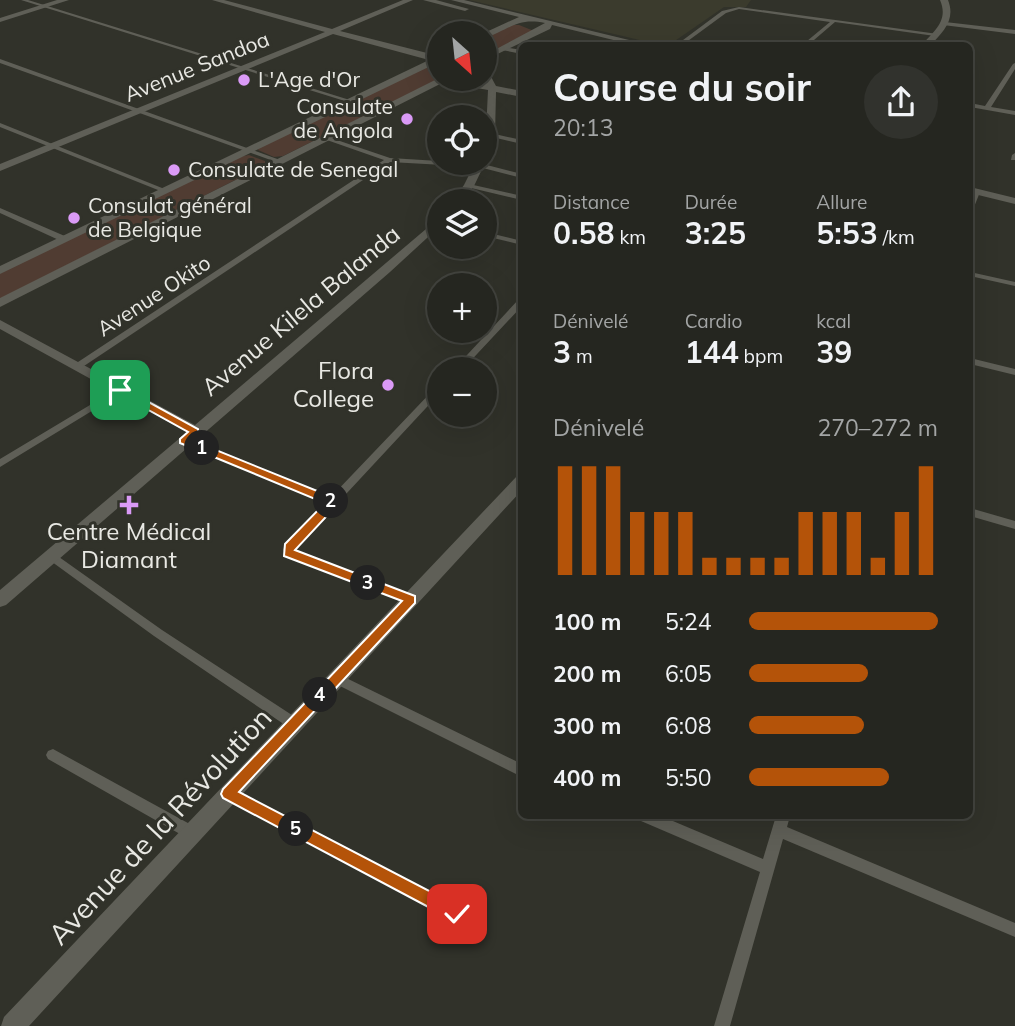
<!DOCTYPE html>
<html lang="fr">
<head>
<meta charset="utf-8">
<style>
	body { margin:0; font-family:Mulish,sans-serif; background:#31322d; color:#f1f3f6; height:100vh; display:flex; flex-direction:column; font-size:26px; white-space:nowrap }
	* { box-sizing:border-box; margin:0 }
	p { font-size:23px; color:#a3a5a5 }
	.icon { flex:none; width:38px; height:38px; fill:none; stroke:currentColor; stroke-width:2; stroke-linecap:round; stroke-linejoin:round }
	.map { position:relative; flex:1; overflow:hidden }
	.details { position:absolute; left:518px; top:42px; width:455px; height:777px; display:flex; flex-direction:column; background:#252620; border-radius:10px; box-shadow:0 7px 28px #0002,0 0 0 2px #42433e }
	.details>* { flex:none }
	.needle { width:46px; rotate:153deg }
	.buttons { position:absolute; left:427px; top:21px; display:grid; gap:14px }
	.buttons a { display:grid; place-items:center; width:70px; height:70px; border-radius:50%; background:#252620; box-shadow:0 7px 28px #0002,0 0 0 2px #42433e; font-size:35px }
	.pin { position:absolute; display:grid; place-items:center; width:60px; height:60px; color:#fff; margin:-30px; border-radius:14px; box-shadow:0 4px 10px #0006 }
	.km { position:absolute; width:35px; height:35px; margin:-18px; border-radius:50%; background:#222; color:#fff; font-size:19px; line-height:35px; text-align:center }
	.round { display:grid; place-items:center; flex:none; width:74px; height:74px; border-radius:37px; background:#31322d }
	.overview { display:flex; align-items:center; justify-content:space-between; height:119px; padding:0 35px }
	h1 { font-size:38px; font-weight:700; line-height:52px }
	.metrics { display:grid; grid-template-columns:repeat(3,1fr); gap:10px; height:119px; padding:7px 35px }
	.metrics div { display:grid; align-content:center }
	.metrics b { font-size:30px; font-weight:700 }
	.metrics small { font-size:19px; font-weight:400 }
	.metrics p { font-size:19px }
	.chart { height:196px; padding:14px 35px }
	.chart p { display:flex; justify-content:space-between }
	.chart svg { width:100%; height:126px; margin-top:7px; stroke:#b45309; stroke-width:6 }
	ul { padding:0 35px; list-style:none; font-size:23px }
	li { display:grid; grid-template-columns:112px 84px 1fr; align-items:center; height:52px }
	li i { height:18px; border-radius:9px; background:#b45309 }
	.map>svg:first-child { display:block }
	.built { fill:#3b3b2d }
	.green { fill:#503c32 }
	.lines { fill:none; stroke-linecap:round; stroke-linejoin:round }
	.street { fill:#5f5f57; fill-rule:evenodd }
	.secondary { fill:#5f5f57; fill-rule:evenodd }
	.route { fill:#b45309; stroke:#fff; stroke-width:2 }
	.poi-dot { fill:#da9af6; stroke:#31322a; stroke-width:2.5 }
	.labels { text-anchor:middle; stroke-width:6; stroke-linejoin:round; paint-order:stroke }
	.far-street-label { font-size:21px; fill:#e8e8e3; stroke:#31322a }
	.far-poi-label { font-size:21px; fill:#e8e8e3; stroke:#31322a; text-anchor:start }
	.street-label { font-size:24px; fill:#e8e8e3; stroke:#31322a }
	.poi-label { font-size:24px; fill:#e8e8e3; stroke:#31322a; text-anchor:end }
	.near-street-label { font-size:28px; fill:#e8e8e3; stroke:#31322a }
</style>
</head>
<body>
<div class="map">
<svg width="1015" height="1026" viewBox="0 0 1015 1026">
	<rect width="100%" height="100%" fill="#31322a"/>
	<path class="built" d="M469,0H751L746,7H724L669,45H661Z"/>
	<path class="green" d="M511,25H519L534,31L485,56V38Z
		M430,64H439V79L283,156L274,157L258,150L259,147Z
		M249,155L265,161V165L0,299V273L239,157Z"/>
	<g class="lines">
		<path class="street" d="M21,0H28L353,101L348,102Z
			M739,7L938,34L935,36L835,22L807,46H801L830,22L739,9L726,13L681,46H675L722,11Z
			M945,22L1015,30V34L943,25Z
			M504,47L522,50V54L502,50Z
			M0,59L280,160L281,161L276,162L0,63Z
			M1015,63V69L991,107L1015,111V115L970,107V103L985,106L1013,64Z
			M0,123L167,190L168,191L163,192L0,127Z
			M490,133L522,140V144L488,136L487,135Z
			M324,137H328L390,158L439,161V163H479L522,174V178L479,167L390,162L81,368H75V364L384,160L324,139Z
			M1015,153V160H1011L1012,155Z
			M469,184L522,196V200L467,187V185Z
			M975,191L980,192L974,207L970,209V201Z
			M0,208L67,237L68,239L61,241L0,213Z
			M485,232L522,241V245L485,236Z
			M970,272L1015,282V286L970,276Z
			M519,299H522V306L463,369H454Z
			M970,358L1015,369V375L970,364Z
			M439,386V394L294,550L415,596L417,599L415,602L411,603L287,557L283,550L284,547L326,503L180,443L178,441L180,439H186L331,497L436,387Z
			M120,387L123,388L125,390L123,392L0,467V459Z
			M970,508L1015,521V529L970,516Z
			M52,552L162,630L298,719L299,723L298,727L293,729L288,727L154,636L48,559L47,556L48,553Z
			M336,673L522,764V777L332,682L330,678L332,674Z
			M53,749L197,828L199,833L197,838L192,840L187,838L48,759L46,755L48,751Z
			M228,788L462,909L464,914L462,919L457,921L452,919L223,798L221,794L223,790Z
			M639,816H661L763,859L776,816H790L787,827L1015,923V937L783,839L730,1026H714L760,872L641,821Z"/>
		<path class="secondary" d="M57,0H69L0,22V18Z
			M212,0H224L332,29L403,0H413L340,31L439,56V62L0,274V266L429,60L333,34L0,171V164L325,32Z
			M423,0H436L469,9L465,11Z
			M451,0H464L654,46H638L552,25L550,29L485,60V55L545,23C517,17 509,30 485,38L484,33L519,17Z
			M940,0H948C956,20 943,32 930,46H921C934,31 949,21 940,0Z
			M485,70L489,73L496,86L522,91V97L496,92L495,135L488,152L485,153L488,90L444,82L0,307V298L439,78L486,84L483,79Z
			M475,163H485L474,186L462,201H452L464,185Z
			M970,187L1015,198V204L970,193Z
			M439,218V227L390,272L6,605L0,607V590L187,432L0,329V320L195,425Z
			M522,475V490L29,1026H1L4,1017L517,476Z"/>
	</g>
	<path class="route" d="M116,388H123L198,429V434L191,440L337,499V505L295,550L415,596V603L239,792L462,908L465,914L462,919L457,922L451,919L223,798L221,794L223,789L402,601L284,556L285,544L325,503L180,443V439L188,432L116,392Z"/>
	<g class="poi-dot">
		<circle cx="244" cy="80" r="7"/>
		<circle cx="407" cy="119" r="7"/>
		<circle cx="174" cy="170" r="7"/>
		<circle cx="74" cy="218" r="7"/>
		<circle cx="388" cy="385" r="7"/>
		<path d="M125.5 494.5h7v7h7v7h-7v7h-7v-7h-7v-7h7z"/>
	</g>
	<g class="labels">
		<g class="far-street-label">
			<text transform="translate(197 67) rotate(-22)" y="7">Avenue Sandoa</text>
			<text transform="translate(154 296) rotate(-33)" y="7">Avenue Okito</text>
		</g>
		<g class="far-poi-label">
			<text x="258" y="87">L'Age d'Or</text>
			<text x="393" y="114" text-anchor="end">Consulate<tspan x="393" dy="24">de Angola</tspan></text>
			<text x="188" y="177">Consulate de Senegal</text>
			<text x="88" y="213">Consulat général<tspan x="88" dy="24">de Belgique</tspan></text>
		</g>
		<g class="street-label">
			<text transform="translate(301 311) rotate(-40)" y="8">Avenue Kilela Balanda</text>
		</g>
		<g class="poi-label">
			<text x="374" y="379">Flora<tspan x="374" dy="28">College</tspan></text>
			<text x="129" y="540" text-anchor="middle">Centre Médical<tspan x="129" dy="28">Diamant</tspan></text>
		</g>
		<g class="near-street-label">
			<text transform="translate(160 826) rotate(-47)" y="10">Avenue de la Révolution</text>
		</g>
	</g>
</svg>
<div class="buttons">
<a><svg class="needle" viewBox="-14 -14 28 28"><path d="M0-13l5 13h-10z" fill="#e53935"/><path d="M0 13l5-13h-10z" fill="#a3a5a5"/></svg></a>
<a><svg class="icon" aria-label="locate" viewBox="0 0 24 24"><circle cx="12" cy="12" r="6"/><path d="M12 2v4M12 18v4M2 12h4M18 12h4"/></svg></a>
<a><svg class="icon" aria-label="layers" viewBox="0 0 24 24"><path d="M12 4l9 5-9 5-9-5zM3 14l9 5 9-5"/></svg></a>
<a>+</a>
<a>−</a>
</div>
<div class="pin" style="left:120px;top:390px;background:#1e9e55"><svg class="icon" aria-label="arrive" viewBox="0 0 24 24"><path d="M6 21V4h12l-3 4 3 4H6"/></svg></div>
<div class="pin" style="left:457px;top:914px;background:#d93025"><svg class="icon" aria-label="check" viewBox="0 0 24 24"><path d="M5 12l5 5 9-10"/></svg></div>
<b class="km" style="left:202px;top:448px">1</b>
<b class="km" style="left:331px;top:501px">2</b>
<b class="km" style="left:368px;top:583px">3</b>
<b class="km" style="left:320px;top:695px">4</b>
<b class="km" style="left:296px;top:829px">5</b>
<section class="details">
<div class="overview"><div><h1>Course du soir</h1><p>20:13</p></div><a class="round"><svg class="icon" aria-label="share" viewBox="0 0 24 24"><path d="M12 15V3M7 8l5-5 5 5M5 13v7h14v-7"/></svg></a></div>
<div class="metrics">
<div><p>Distance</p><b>0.58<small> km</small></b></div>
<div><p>Durée</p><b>3:25</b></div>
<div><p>Allure</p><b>5:53<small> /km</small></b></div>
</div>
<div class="metrics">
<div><p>Dénivelé</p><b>3<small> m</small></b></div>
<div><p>Cardio</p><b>144<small> bpm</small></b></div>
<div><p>kcal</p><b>39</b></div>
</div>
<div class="chart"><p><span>Dénivelé</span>270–272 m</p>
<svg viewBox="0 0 160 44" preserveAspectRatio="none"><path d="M5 44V6M15 44V6M25 44V6M35 44V22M45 44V22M55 44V22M65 44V38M75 44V38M85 44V38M95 44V38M105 44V22M115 44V22M125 44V22M135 44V38M145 44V22M155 44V6"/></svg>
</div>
<ul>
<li><b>100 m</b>5:24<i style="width:100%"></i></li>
<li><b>200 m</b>6:05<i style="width:63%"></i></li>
<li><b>300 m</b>6:08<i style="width:61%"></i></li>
<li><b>400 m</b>5:50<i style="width:74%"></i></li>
</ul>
</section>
</div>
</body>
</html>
